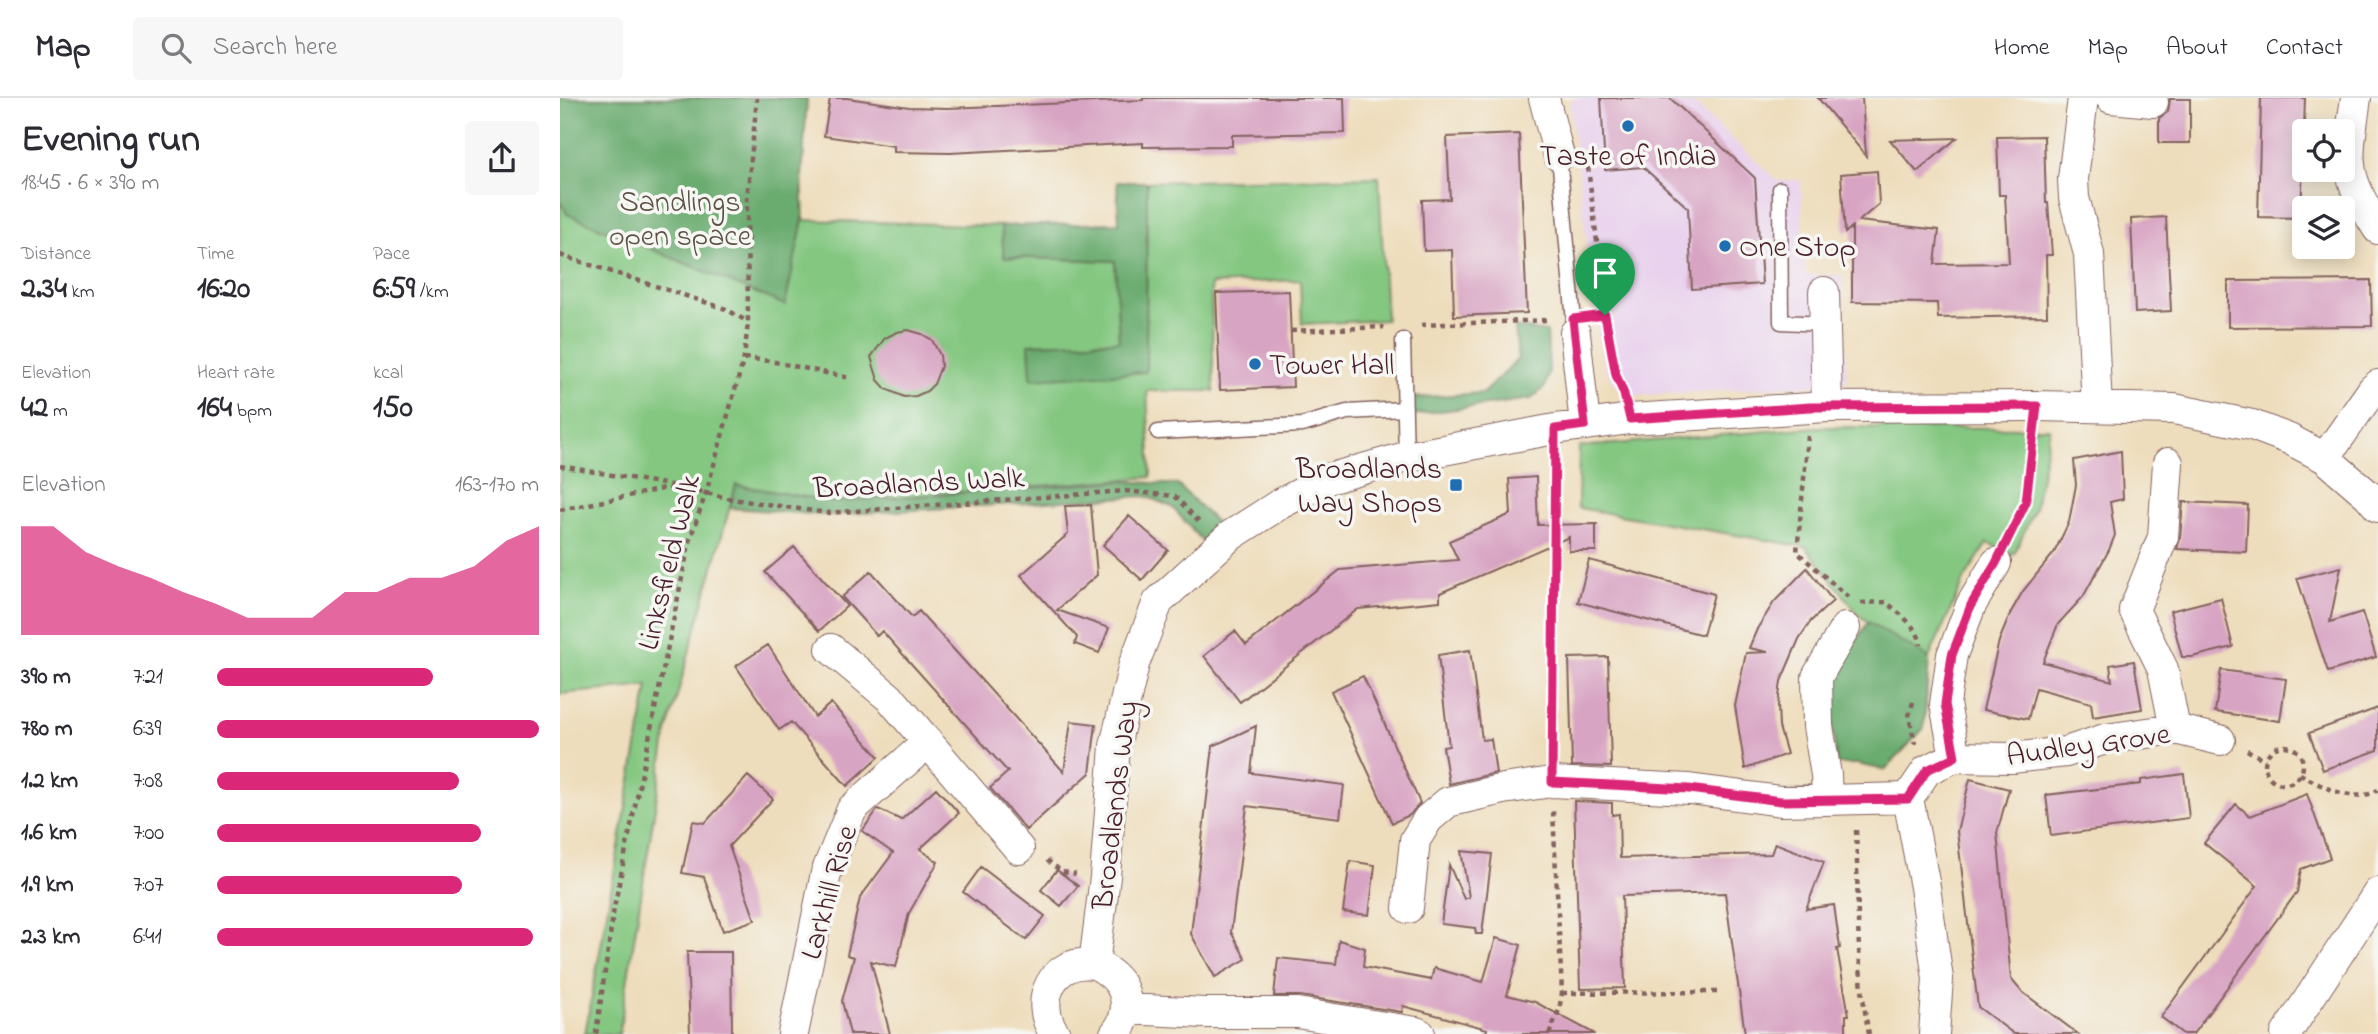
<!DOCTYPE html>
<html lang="en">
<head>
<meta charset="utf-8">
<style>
	body { margin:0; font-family:"Indie Flower",sans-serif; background:#f7f7f7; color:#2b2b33; height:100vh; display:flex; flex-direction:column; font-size:26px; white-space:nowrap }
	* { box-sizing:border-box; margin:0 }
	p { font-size:23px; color:#7c7c81 }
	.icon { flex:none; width:38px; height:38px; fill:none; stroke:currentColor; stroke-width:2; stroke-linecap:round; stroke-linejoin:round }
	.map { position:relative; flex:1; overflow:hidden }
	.drawer { display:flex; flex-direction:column; background:#fff; width:560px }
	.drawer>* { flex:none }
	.buttons { position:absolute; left:1732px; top:21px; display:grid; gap:14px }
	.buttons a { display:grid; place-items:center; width:63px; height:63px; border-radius:7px; background:#fff; box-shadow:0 4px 18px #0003; font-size:35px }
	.pin { position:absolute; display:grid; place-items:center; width:60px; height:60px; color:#fff; margin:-72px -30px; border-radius:50% 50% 50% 0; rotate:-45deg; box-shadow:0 0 7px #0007 }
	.pin .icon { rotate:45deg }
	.round { display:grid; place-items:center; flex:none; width:74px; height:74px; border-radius:7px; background:#f7f7f7 }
	.overview { display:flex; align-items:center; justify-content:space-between; height:119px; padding:0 21px }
	h1 { font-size:38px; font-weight:800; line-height:52px }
	.figures { display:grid; grid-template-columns:repeat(3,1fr); gap:10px; height:119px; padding:7px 21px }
	.figures div { display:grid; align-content:center }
	.figures b { font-size:30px; font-weight:800 }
	.figures small { font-size:19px; font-weight:400 }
	.figures p { font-size:19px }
	.chart { height:196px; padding:14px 21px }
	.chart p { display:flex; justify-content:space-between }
	.chart svg { width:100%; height:126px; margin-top:7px; fill:#db2777; opacity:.7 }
	ul { padding:0 21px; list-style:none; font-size:23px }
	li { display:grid; grid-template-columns:112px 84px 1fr; align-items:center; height:52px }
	li i { height:18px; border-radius:9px; background:#db2777 }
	header { display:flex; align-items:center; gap:42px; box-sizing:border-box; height:98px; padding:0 35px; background:#fff; border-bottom:2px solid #e1e1e2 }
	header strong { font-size:33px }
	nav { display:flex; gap:38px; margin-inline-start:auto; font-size:24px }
	.search { width:490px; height:63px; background:#f7f7f7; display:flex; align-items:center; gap:18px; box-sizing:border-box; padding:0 24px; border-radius:7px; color:#7c7c81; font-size:26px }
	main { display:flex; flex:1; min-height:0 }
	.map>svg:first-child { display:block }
	.built { fill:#e9d2ed }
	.green { fill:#84c781; stroke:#677356; stroke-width:2 }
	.forest { fill:#6bac6f; stroke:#5a664d; stroke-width:2 }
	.building { fill:#d8a4c3 }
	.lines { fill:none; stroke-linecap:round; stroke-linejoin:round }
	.lane-casing { stroke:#83625e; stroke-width:17 }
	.street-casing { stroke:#83625e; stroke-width:32 }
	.path { stroke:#83625e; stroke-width:4.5; stroke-dasharray:5 5; stroke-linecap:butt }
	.lane { stroke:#fff; stroke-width:14 }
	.street { stroke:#fff; stroke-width:30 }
	.route-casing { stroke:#fff; stroke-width:14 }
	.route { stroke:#db2777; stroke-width:9 }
	.poi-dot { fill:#1f6fb2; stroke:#f6f6f2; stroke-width:2.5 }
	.labels { text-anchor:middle; stroke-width:7; stroke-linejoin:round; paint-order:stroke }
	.poi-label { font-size:30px; fill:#4a1f2b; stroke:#f6f6f2; text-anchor:start }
	.park-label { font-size:30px; fill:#5b5145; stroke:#f6f6f2 }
	.street-label { font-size:30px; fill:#4a1f2b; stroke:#f6f6f2 }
</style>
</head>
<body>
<header>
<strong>Map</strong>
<div class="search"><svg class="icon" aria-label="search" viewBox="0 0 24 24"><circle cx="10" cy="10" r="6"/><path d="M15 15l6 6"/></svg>Search here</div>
<nav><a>Home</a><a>Map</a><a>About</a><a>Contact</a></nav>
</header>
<main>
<section class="drawer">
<div class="overview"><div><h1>Evening run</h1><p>18:45 · 6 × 390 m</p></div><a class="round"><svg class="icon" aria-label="share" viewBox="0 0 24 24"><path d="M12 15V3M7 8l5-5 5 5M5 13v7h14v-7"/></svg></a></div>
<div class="figures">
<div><p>Distance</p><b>2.34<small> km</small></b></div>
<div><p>Time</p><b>16:20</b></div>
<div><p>Pace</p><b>6:59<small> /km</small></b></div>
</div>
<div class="figures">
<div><p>Elevation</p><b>42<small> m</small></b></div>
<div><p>Heart rate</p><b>164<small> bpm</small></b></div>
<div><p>kcal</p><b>150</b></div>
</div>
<div class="chart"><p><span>Elevation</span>163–170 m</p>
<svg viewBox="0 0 160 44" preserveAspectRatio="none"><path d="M0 44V6L10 6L20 15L30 20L40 24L50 29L60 33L70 38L80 38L90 38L100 29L110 29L120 24L130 24L140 20L150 11L160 6V44z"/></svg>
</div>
<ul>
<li><b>390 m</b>7:21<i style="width:67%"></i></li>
<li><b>780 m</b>6:39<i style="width:100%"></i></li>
<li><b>1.2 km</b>7:08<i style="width:75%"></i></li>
<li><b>1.6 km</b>7:00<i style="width:82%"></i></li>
<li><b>1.9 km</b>7:07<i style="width:76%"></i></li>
<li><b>2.3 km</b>6:41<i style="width:98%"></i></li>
</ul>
</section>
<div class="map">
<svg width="1818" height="936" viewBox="0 0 1818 936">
	<rect width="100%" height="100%" fill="#f6f6f2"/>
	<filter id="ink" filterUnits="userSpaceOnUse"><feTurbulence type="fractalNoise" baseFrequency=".0143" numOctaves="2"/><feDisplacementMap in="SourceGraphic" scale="14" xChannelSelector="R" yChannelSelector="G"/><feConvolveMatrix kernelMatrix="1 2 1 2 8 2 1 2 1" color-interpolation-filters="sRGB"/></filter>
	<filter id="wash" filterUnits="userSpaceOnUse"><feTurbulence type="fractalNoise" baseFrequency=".00686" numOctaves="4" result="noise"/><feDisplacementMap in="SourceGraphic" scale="28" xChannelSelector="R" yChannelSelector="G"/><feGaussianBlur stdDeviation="1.57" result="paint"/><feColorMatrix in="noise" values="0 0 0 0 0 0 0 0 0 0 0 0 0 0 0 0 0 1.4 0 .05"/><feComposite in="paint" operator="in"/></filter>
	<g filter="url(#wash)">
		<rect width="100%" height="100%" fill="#eeddbc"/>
		<path class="built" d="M1014,0H1128L1218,83L1241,82L1245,177L1282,178L1287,285L1069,298L1059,291L1045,271L1037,229L1010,7Z"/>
		<path class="green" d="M0,0H247L242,77L244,122L441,128L445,159L555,163L559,243L469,246L586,274L587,84L819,79L826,222L742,226L740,182L651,186L654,293H587L591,379L274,404L176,387L107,634L59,936H25L88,588L0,596Z
			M1257,329L1490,330L1475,410L1454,456L1427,445L1404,482L1367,564L1300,518L1246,449L1018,410L1019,349Z"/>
		<path class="forest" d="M0,0H247L242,77L243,122L225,207L7,116L0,103Z
			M557,84H587L586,274L471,281L469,246L559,243L555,163L444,159L441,128L559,125Z
			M955,229L987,234L989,272L985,289L971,301L851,317L852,300L923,295L958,261Z
			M564,383L618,387L670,438L653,455L612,409L585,398L269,417L170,410L176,387L274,404Z
			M1308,524L1369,560L1364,630L1325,672L1297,666H1277L1270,609L1271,584Z"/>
		<g id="blocks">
			<path class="building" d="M270,0H287L349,9L388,10L583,2V0H784L785,35L672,37V48L583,49V45L390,55L334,54V48L264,38Z
				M1041,0H1110L1195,80L1202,186L1132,191L1128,110L1083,69L1045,72Z
				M1258,0H1302L1306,58Z
				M1701,0H1745L1741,120L1698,119Z
				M1610,1H1630V45H1599V20L1608,14Z
				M959,36L967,215L894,218L892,152L864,153L862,102L890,101L887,39Z
				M1484,38L1486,105H1488L1492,157H1486L1487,218L1378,220L1377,205L1292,204V129L1285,135L1281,76L1317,73L1319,106L1299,123L1379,132L1375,166L1449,165L1445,97H1439L1437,39Z
				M1397,40L1357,74L1330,42Z
				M1606,119L1611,213L1575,215L1571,121Z
				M1811,182L1812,228L1668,229V183Z
				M729,193L733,289L660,292L656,195Z
				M348,232L362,236L372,242L380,257L381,268L374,286L367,293L356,298L344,299L326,291L318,282L311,259L325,240L337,234Z
				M1561,353L1563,401L1550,404L1555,437L1549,452L1523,499L1498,526L1483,564L1552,583L1550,567L1574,563L1582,611L1533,619L1531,605L1476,590L1468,621L1423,612L1439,543L1451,514L1463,493L1494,455L1509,424L1516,387L1514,362Z
				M976,379L978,427L1038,426L1036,427V453H1009V439L880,495V503L798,511L680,604L644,558L675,533L686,547L780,472L898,462L889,443L951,416L949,381Z
				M1623,404L1688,407L1686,454L1617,451L1620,440Z
				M531,407L537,477L497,512L549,530L539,555L515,546L517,539L461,477L508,436L505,408Z
				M569,418L608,452L582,482L543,447Z
				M234,449L287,508L259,533L205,474Z
				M1029,462L1154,496L1143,537L1018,504Z
				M1781,469L1770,524L1802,514L1816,559L1768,574L1737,480Z
				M1247,470L1273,503L1251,523L1239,541L1221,583L1218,607L1219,629L1227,656L1185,671L1175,608L1186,555L1208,554L1189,550L1197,531L1214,504Z
				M311,473L352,519L359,513L504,674L511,623L536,626L530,675L466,732L430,690L448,674L322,533L317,538L282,499Z
				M1661,500L1673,549L1632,559H1622L1610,513Z
				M208,547L255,619L271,605L319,659L287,688L231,624L219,632L176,568Z
				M910,552L922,642L931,641L936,675L889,686L883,649L889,648L878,557Z
				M1048,559L1051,669L1012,668L1009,560Z
				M1661,572L1726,581L1720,623L1655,614Z
				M803,578L860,705L850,717L832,725L771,593Z
				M1818,610V652L1763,672L1749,635Z
				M696,628L691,675L784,687L780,720L687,708L671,834L686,861L655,879L631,836L653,648Z
				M1624,676L1629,720L1491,738L1486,697L1581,686V682Z
				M188,678L213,701L169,748L195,822L163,833L144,779L122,775L133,723L145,725Z
				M1410,681L1449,691L1437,735L1451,881L1461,893L1518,936H1454L1418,909L1397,733Z
				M376,690L399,715L360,751L378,764L349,815L336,869L311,863L330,936H290L282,903L294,859L287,857L300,800L333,755L302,733L318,711L341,722Z
				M1747,696L1770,760L1741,771L1737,794L1633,936H1623L1601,919L1697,788L1644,745L1676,706L1690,718Z
				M1014,703L1052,705V717L1059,716L1060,760L1211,756L1215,745L1264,764L1246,811L1274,807L1280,850L1277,851L1289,917H1286V936H1185L1165,795L1062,798L1065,890L1020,891Z
				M901,753L932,756L922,836H916L915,830L881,826L889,767L904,801L909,799Z
				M790,763L815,767L809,817L783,814Z
				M421,769L485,818L466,842L403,794Z
				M497,772L518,788L501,808L481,792Z
				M936,840L961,847L947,897L975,904L1035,936H926L927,931L843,908L842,914L740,898H714L718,860L776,866L779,842L805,850L803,869L871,882L874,870L923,884Z
				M127,854H171L172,936H130Z"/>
		</g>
	</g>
	<g filter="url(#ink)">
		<use href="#blocks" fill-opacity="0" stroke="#83625e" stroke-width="2"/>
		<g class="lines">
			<defs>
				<path id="lane" d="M999,58L1015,235
					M1220,91L1221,224L1264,226
					M843,242L846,359
					M598,334L742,327L787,314L844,311"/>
				<path id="street" d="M984,0L999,58
					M1523,0L1513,81L1514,100L1529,156L1537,309
					M1551,0L1593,4
					M1796,0C1787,63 1782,75 1818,131
					M1264,194L1267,309
					M1015,235L1025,327
					M1765,360L1813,291L1818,287
					M1608,365L1603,439L1574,512L1603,571L1615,631
					M271,551L331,601L459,751
					M1395,659L1385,606L1392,557L1411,507L1436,465
					M1348,700L1367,672L1395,659L1452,660L1506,654L1545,641L1615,631L1660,642
					M1267,702L1266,677L1258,628L1257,579L1285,530
					M848,810L855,742L868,721L888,704L943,691L992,684L1129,691L1221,703L1348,700L1365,789L1378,881L1374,936
					M534,866L545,779L555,648L574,566L598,504L670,438L720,406L768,381L846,359L995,331L1070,321L1267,309L1477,308L1614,311L1692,327L1729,341L1765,360L1808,397L1818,409
					M567,911L645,915H737L856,934L860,936
					M233,936L266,775L292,711L368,644
					M495,936C472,904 492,860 534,866C539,867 544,871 548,874C570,889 571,917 555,936
					M1726,936L1818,795"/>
			</defs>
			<use href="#lane" class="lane-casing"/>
			<use href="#street" class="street-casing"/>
			<path class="path" d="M1028,69L1047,227
				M0,157L166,211L188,224
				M861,227L989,222
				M731,233L824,229
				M1050,246L1056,277L1062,292
				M184,260L210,263L290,280
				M1248,338L1237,454L1288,499
				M0,368L116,388L172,401L267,415L565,393L615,398L640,425
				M0,412L112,389
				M1449,439L1467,404L1474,337
				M1301,505L1326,504C1339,515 1359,530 1361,547
				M1353,604L1349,618L1355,646
				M1705 667a19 19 0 1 1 38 0a19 19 0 1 1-38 0Z
				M1687,652L1705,662
				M992,656L995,360
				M1740,676C1762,688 1793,707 1818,692
				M1296,732C1299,800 1295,869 1309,936
				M487,762L502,774L516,776
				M1002,895L1158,894
				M36,936L54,810L130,441L146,395L184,260L188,225L187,101L197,0
				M989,936L999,912L1002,895L993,713"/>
			<use href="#lane" class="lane"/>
			<use href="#street" class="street"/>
		</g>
	</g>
	<g class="lines" filter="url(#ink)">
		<defs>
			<path id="route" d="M1045,217L1056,277L1064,296L1070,321L1250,309L1477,308L1466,404L1436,465L1411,507L1392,557L1385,606L1395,659L1367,672L1348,701L1221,703L1129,691L992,684L995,331L1025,327L1013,221Z"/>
		</defs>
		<use href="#route" class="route-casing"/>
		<use href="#route" class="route"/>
	</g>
	<g class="poi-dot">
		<circle cx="1068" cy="28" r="7"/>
		<circle cx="1165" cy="148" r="7"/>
		<circle cx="695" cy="266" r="7"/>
		<rect x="889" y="380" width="14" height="14" rx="3.5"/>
	</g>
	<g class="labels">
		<g class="poi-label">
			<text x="1068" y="67" text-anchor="middle">Taste of India</text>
			<text x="1179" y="158">One Stop</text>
			<text x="709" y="276">Tower Hall</text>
			<text x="882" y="380" text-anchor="end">Broadlands<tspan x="882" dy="34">Way Shops</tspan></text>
		</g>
		<g class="park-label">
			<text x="120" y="113">Sandlings<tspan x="120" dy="34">open space</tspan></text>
		</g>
		<g class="street-label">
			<text transform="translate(359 384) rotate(-3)" y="10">Broadlands Walk</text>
			<text transform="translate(108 464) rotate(-76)" y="10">Linksfield Walk</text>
			<text transform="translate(1528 646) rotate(-8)" y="10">Audley Grove</text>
			<text transform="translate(554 707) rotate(-83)" y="10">Broadlands Way</text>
			<text transform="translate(268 794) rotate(-74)" y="10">Larkhill Rise</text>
		</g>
	</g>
</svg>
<div class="buttons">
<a><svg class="icon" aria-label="locate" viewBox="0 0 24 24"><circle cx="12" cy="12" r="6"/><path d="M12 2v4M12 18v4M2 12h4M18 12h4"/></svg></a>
<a><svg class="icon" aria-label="layers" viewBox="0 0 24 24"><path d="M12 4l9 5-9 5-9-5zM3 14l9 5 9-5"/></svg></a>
</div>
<div class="pin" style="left:1045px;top:217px;background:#1e9e55"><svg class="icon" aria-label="arrive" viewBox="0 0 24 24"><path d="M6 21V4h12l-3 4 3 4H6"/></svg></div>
</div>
</main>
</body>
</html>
